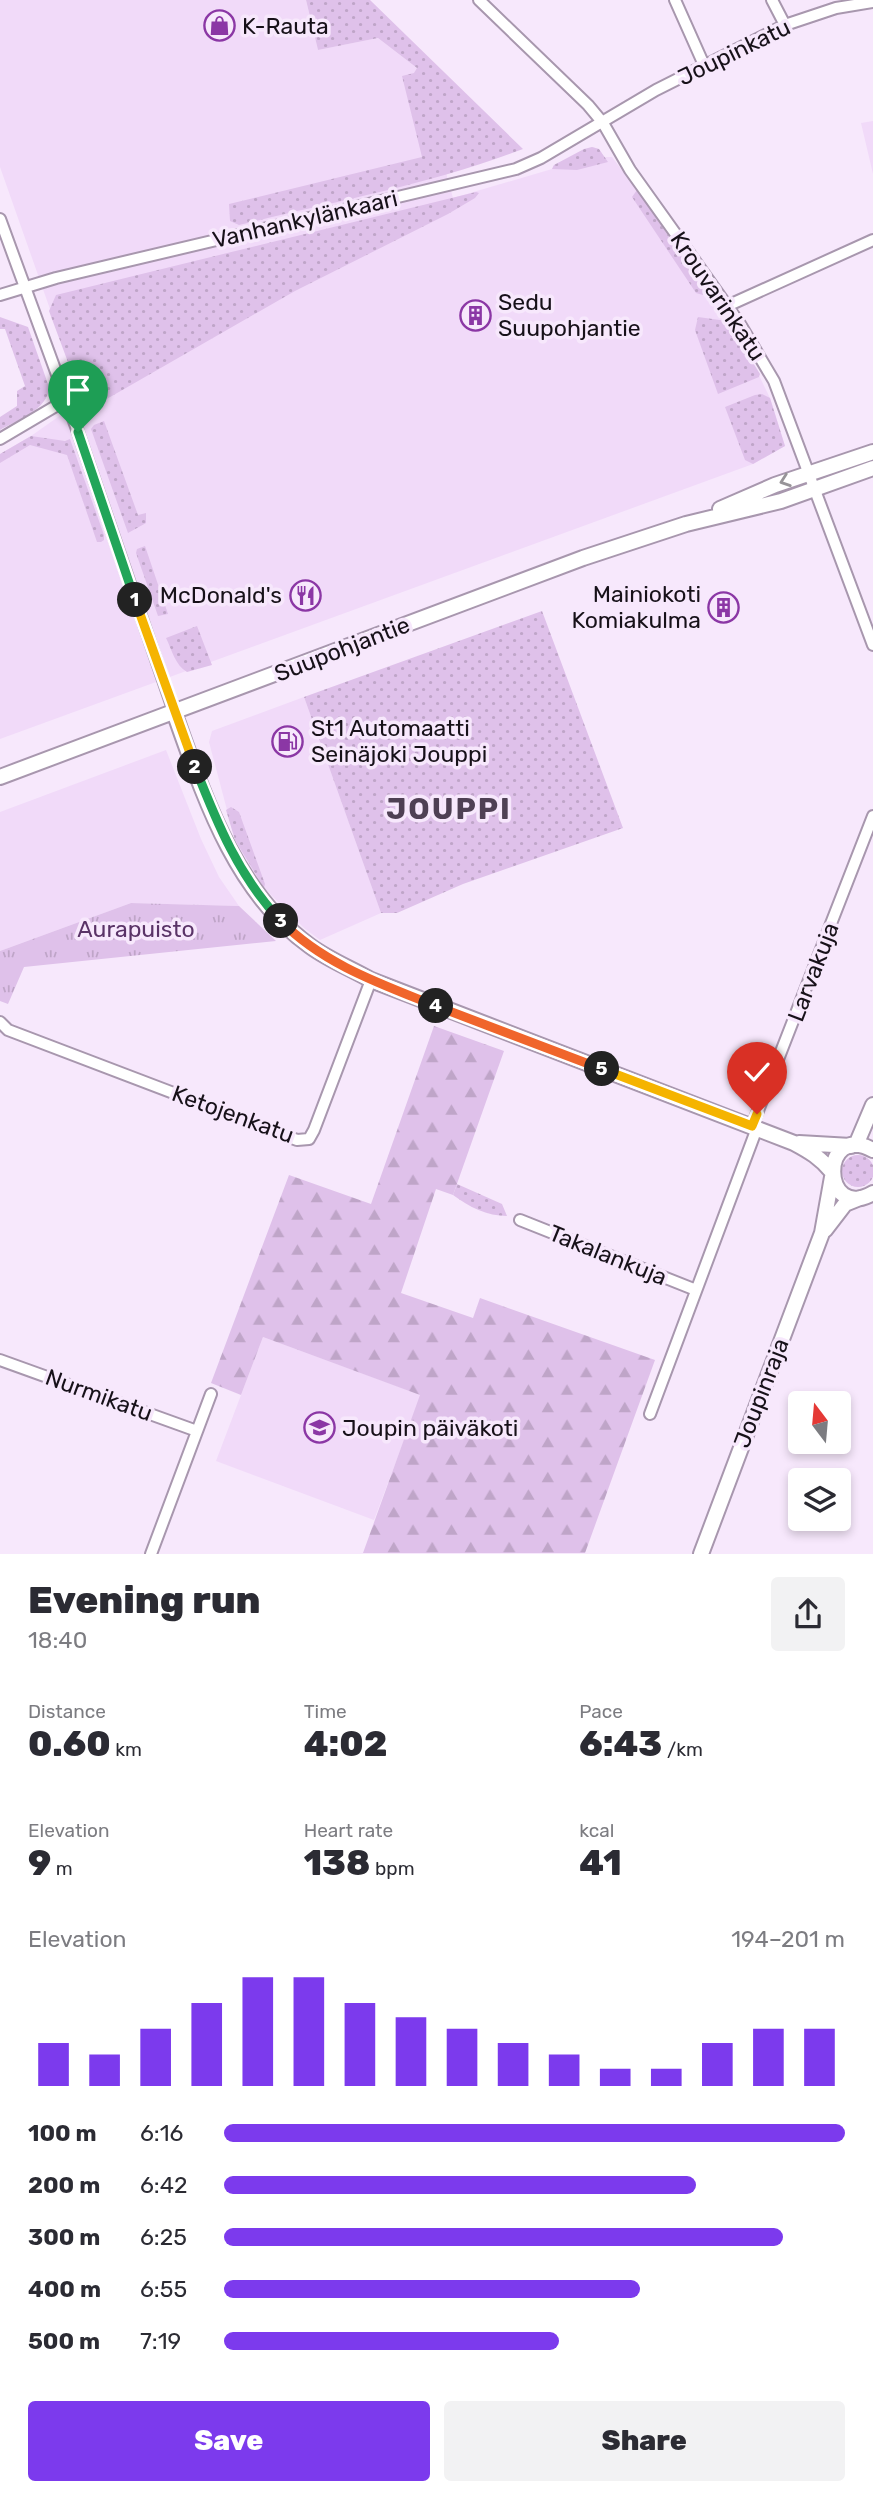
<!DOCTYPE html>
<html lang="en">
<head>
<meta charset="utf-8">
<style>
	body { margin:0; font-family:Rubik,sans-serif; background:#f2f2f3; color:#2b2b33; height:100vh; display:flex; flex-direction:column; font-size:26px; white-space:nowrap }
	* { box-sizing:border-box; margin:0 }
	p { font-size:23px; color:#7c7c81 }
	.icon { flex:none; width:38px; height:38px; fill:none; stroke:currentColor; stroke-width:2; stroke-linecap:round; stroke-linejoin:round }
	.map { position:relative; height:1554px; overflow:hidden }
	.details { display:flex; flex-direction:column; background:#fff; flex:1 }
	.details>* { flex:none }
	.needle { width:46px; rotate:344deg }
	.fabs { position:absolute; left:788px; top:1391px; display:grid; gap:14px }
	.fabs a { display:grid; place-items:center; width:63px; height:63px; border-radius:7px; background:#fff; box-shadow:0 4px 10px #0003; font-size:35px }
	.pin { position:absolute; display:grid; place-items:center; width:60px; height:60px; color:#fff; margin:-72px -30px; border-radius:50% 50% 50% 0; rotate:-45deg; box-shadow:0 0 7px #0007 }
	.pin .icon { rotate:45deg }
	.km { position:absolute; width:35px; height:35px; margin:-18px; border-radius:50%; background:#222; color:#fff; font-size:19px; line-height:35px; text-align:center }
	.round { display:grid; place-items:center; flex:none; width:74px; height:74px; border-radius:7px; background:#f2f2f3 }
	.overview { display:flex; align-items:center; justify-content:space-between; height:119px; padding:0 28px }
	h1 { font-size:38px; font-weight:800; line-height:52px }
	.stats { display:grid; grid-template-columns:repeat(3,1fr); gap:10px; height:119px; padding:7px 28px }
	.stats div { display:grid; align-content:center }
	.stats b { font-size:35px; font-weight:800 }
	.stats small { font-size:19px; font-weight:400 }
	.stats p { font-size:19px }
	.chart { height:196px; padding:14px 28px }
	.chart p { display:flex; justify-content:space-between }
	.chart svg { width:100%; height:126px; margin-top:7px; stroke:#7c3aed; stroke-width:6 }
	.action { display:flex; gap:14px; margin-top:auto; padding:14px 28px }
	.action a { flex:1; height:80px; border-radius:7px; background:#7c3aed; color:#fff; font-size:28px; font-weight:800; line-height:80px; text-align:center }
	.action a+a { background:#f2f2f3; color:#2b2b33 }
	ul { padding:0 28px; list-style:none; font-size:23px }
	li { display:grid; grid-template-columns:112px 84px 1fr; align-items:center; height:52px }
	li i { height:18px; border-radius:9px; background:#7c3aed }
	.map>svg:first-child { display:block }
	.built { fill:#f1daf9 }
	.grass { fill:url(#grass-dots) }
	.forest { fill:url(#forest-firs) }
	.park { fill:url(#park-tufts) }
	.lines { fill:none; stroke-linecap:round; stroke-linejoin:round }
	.street-casing { stroke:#a897ae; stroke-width:14 }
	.secondary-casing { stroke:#a897ae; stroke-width:18 }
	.street { stroke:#fff; stroke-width:10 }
	.secondary { stroke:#fff; stroke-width:14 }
	.oneway { stroke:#979498 }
	.split-1-casing { stroke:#fff; stroke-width:14 }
	.split-2-casing { stroke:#fff; stroke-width:14 }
	.split-3-casing { stroke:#fff; stroke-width:14 }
	.split-4-casing { stroke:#fff; stroke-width:14 }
	.split-5-casing { stroke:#fff; stroke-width:14 }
	.split-6-casing { stroke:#fff; stroke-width:14 }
	.split-1 { stroke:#22a559; stroke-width:9 }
	.split-2 { stroke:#f5b400; stroke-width:9 }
	.split-3 { stroke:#22a559; stroke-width:9 }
	.split-4 { stroke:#f0652b; stroke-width:9 }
	.split-5 { stroke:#f0652b; stroke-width:9 }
	.split-6 { stroke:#f5b400; stroke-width:9 }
	.labels { text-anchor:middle; stroke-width:7; stroke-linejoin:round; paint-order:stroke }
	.poi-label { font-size:23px; fill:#171119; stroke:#f7e8fc; text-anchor:start }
	.street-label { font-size:23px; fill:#171119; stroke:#f7e8fc }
	.park-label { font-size:23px; fill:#5a3367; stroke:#f7e8fc }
	.district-label { font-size:30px; font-weight:bold; letter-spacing:2px; fill:#4f4054; stroke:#f7e8fc }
</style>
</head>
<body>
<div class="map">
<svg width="873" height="1554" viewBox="0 0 873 1554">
	<defs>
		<pattern id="grass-dots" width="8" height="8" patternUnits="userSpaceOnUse" patternTransform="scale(1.75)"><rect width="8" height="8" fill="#dfc1ea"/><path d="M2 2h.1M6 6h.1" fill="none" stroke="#bfa5c8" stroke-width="1.8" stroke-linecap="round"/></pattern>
		<pattern id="forest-firs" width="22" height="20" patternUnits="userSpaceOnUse" patternTransform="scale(1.75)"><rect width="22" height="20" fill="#dfc1ea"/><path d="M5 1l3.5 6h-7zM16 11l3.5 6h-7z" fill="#bfa5c8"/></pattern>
		<pattern id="park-tufts" width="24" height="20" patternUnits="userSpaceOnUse" patternTransform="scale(1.75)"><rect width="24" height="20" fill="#dfc1ea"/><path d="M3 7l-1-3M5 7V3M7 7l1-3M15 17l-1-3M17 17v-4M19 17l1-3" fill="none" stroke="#bfa5c8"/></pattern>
	</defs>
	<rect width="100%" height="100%" fill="#f7e8fc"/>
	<path class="built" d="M0,0H306L318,50L378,38L417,68L453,198L552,169L554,165L592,147L599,149L604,157H612L637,190L746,349L770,398L785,446L753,464L0,739V454L31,436L82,400L0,167Z
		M873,121V174L861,123Z
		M304,697L381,913L320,940L304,928L264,888L245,860L235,840L209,742L212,731Z
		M166,750L201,839L219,877L239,906L131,903L0,951V812Z
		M263,1337L421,1395L374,1520L216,1461Z"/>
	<path class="grass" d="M306,0H370L523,149C432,184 333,202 239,225L230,221L229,204L422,157L402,76L414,73L417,68L378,38L318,50Z
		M592,147L599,149L608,162L577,170L552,169L554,165L584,149Z
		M637,190L707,292L703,295L696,293L632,197Z
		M476,192L479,193L475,198L448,214L295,291L98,404L87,408L82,400L49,311L56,295Z
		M0,317L28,327L49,387C49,409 17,420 0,430V417L17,406V391L25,386L5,329H0Z
		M698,317L727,321L760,374L759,377L718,394L695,330Z
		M762,394L770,398L785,446L753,464L745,460L725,407L755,395Z
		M104,421L138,515L146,513V523L128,533L91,429L94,425Z
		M31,436L65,441L70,439L104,535V540L101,542H97L67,455L30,445L0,463V454Z
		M145,546L168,614L158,616L136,553L137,549Z
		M542,611L623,828L463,884L397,913H381L304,697Z
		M197,626L212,665L187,672C175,665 172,650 166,638Z
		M231,807L239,812L265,884L264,888L235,840L226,810Z
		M842 1171a16 16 0 1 1 32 0a16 16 0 1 1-32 0Z
		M457,1184L502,1204L507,1216C487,1216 469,1207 453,1195Z"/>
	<path class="forest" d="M434,1026L504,1051L453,1195L436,1189L401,1293L473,1318L480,1298L655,1360L585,1553H363L420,1395L263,1337L241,1395L211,1383L289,1175L371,1204Z"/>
	<path class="park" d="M131,903L239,906L276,941L24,967L8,1004L0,1001V951Z"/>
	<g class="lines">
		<defs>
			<path id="street" d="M479,0L588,105L603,123L630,170L740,324L774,381L873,645
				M675,0L704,65
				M772,0L785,25
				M0,219L78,432L174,712
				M0,295L56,278L516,169L541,158L656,90L785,25L836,8L873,2
				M727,306L873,240
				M0,439L66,400
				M0,1022L8,1030L297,1140L309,1139L314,1130L371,980
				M752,1126L873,816
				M520,1220L696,1290
				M0,1360L197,1431
				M650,1414L757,1128
				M151,1554L211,1394"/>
			<path id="secondary" d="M720,509L775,485L873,452
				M174,712C204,796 234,891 310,946C329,960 350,968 371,980L794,1143C809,1151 821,1158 832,1172
				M0,777L583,558L686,524L781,501L873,468
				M799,1143L851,1146
				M856,1145L873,1105
				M873,1150C819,1121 821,1223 873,1193
				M825,1230L845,1204L860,1198
				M701,1554L822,1233L832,1177"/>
		</defs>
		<use href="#street" class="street-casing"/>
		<use href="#secondary" class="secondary-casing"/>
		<use href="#street" class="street"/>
		<use href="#secondary" class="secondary"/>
	</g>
	<defs><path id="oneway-chevron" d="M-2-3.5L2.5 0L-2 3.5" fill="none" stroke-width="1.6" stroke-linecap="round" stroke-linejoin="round" transform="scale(1.75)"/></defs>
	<use class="oneway" href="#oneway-chevron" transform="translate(785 481) rotate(161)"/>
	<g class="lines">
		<defs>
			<path id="split-1" d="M78,432L135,600"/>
			<path id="split-2" d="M135,600L195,767"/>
			<path id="split-3" d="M195,767C217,823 239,877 281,921"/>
			<path id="split-4" d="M281,921C323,964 381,984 436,1006"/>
			<path id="split-5" d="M436,1006L602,1069"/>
			<path id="split-6" d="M602,1069L752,1126L757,1114"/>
		</defs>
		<use href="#split-1" class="split-1-casing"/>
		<use href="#split-2" class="split-2-casing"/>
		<use href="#split-3" class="split-3-casing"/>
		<use href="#split-4" class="split-4-casing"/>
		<use href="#split-5" class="split-5-casing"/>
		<use href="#split-6" class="split-6-casing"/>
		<use href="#split-1" class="split-1"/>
		<use href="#split-2" class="split-2"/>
		<use href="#split-3" class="split-3"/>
		<use href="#split-4" class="split-4"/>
		<use href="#split-5" class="split-5"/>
		<use href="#split-6" class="split-6"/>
	</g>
	<defs>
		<symbol id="shop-ring" viewBox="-11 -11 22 22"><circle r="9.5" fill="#f7e8fc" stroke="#8b37a5" stroke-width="1.5"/><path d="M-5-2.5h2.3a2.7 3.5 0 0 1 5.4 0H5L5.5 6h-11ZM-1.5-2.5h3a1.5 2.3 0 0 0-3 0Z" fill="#8b37a5"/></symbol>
		<symbol id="building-ring" viewBox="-11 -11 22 22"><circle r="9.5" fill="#f7e8fc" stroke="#8b37a5" stroke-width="1.5"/><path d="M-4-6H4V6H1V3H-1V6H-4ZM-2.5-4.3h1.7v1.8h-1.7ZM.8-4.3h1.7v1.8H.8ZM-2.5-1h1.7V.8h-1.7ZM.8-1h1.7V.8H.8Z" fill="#8b37a5"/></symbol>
		<symbol id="restaurant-ring" viewBox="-11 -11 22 22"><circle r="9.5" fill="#f7e8fc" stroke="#8b37a5" stroke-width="1.5"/><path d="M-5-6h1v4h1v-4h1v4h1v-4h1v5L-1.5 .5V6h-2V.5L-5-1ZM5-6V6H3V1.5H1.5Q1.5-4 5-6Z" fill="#8b37a5"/></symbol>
		<symbol id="fuel-ring" viewBox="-11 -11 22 22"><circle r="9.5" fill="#f7e8fc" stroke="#8b37a5" stroke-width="1.5"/><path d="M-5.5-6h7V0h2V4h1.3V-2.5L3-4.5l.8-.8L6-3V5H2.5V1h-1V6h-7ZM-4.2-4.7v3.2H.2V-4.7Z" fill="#8b37a5"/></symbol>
		<symbol id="school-ring" viewBox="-11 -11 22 22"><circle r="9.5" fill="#f7e8fc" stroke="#8b37a5" stroke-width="1.5"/><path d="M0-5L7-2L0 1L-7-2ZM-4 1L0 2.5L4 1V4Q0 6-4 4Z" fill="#8b37a5"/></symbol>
	</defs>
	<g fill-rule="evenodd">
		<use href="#shop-ring" x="202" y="8" width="35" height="35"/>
		<use href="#building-ring" x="458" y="298" width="35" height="35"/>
		<use href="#restaurant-ring" x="288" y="578" width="35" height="35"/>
		<use href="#building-ring" x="706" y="590" width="35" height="35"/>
		<use href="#fuel-ring" x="270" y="724" width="35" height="35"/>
		<use href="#school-ring" x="302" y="1410" width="35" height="35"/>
	</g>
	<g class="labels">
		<g class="poi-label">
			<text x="242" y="34">K-Rauta</text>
			<text x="498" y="310">Sedu<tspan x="498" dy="26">Suupohjantie</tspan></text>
			<text x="701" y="602" text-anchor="end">Mainiokoti<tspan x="701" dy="26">Komiakulma</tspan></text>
			<text x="282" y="603" text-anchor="end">McDonald's</text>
			<text x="311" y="736">St1 Automaatti<tspan x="311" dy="26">Seinäjoki Jouppi</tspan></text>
			<text x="342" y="1436">Joupin päiväkoti</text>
		</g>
		<g class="street-label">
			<text transform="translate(734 52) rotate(-26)" y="8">Joupinkatu</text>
			<text transform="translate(305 219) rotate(-13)" y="8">Vanhankylänkaari</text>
			<text transform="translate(718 296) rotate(56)" y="8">Krouvarinkatu</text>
			<text transform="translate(342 649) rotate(-21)" y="8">Suupohjantie</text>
			<text transform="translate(813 972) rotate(-69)" y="8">Larvakuja</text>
			<text transform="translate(233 1114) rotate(20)" y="8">Ketojenkatu</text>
			<text transform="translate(608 1255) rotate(22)" y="8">Takalankuja</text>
			<text transform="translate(761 1393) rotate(-69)" y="8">Joupinraja</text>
			<text transform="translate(99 1395) rotate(20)" y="8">Nurmikatu</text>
		</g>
		<g class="park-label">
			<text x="136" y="937">Aurapuisto</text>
		</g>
		<g class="district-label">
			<text x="449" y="819">JOUPPI</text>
		</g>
	</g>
</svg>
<div class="fabs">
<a><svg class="needle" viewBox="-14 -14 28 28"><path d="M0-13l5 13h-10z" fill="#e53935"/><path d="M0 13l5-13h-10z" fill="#7c7c81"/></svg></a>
<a><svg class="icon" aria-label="layers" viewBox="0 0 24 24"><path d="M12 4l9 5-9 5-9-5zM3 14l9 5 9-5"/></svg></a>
</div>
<div class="pin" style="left:78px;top:432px;background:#1e9e55"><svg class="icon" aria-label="arrive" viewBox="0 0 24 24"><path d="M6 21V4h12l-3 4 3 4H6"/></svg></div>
<div class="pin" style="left:757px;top:1114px;background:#d93025"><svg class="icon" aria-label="check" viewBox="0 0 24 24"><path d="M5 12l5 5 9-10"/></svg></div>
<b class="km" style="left:135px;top:600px">1</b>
<b class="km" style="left:195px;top:767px">2</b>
<b class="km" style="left:281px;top:921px">3</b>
<b class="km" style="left:436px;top:1006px">4</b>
<b class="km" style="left:602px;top:1069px">5</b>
</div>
<section class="details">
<div class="overview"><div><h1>Evening run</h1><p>18:40</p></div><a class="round"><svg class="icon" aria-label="share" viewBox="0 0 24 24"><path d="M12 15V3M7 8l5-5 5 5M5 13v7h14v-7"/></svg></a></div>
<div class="stats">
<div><p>Distance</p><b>0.60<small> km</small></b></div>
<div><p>Time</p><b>4:02</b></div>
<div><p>Pace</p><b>6:43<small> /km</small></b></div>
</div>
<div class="stats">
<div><p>Elevation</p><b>9<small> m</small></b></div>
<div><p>Heart rate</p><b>138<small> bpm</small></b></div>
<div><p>kcal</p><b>41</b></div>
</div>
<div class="chart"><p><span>Elevation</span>194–201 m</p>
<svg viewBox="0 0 160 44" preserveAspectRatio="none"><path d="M5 44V29M15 44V33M25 44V24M35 44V15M45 44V6M55 44V6M65 44V15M75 44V20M85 44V24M95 44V29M105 44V33M115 44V38M125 44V38M135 44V29M145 44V24M155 44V24"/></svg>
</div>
<ul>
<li><b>100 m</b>6:16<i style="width:100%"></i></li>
<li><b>200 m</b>6:42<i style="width:76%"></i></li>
<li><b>300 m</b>6:25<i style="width:90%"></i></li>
<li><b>400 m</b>6:55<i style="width:67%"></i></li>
<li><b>500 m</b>7:19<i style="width:54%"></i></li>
</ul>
<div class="action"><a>Save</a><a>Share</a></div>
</section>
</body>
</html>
